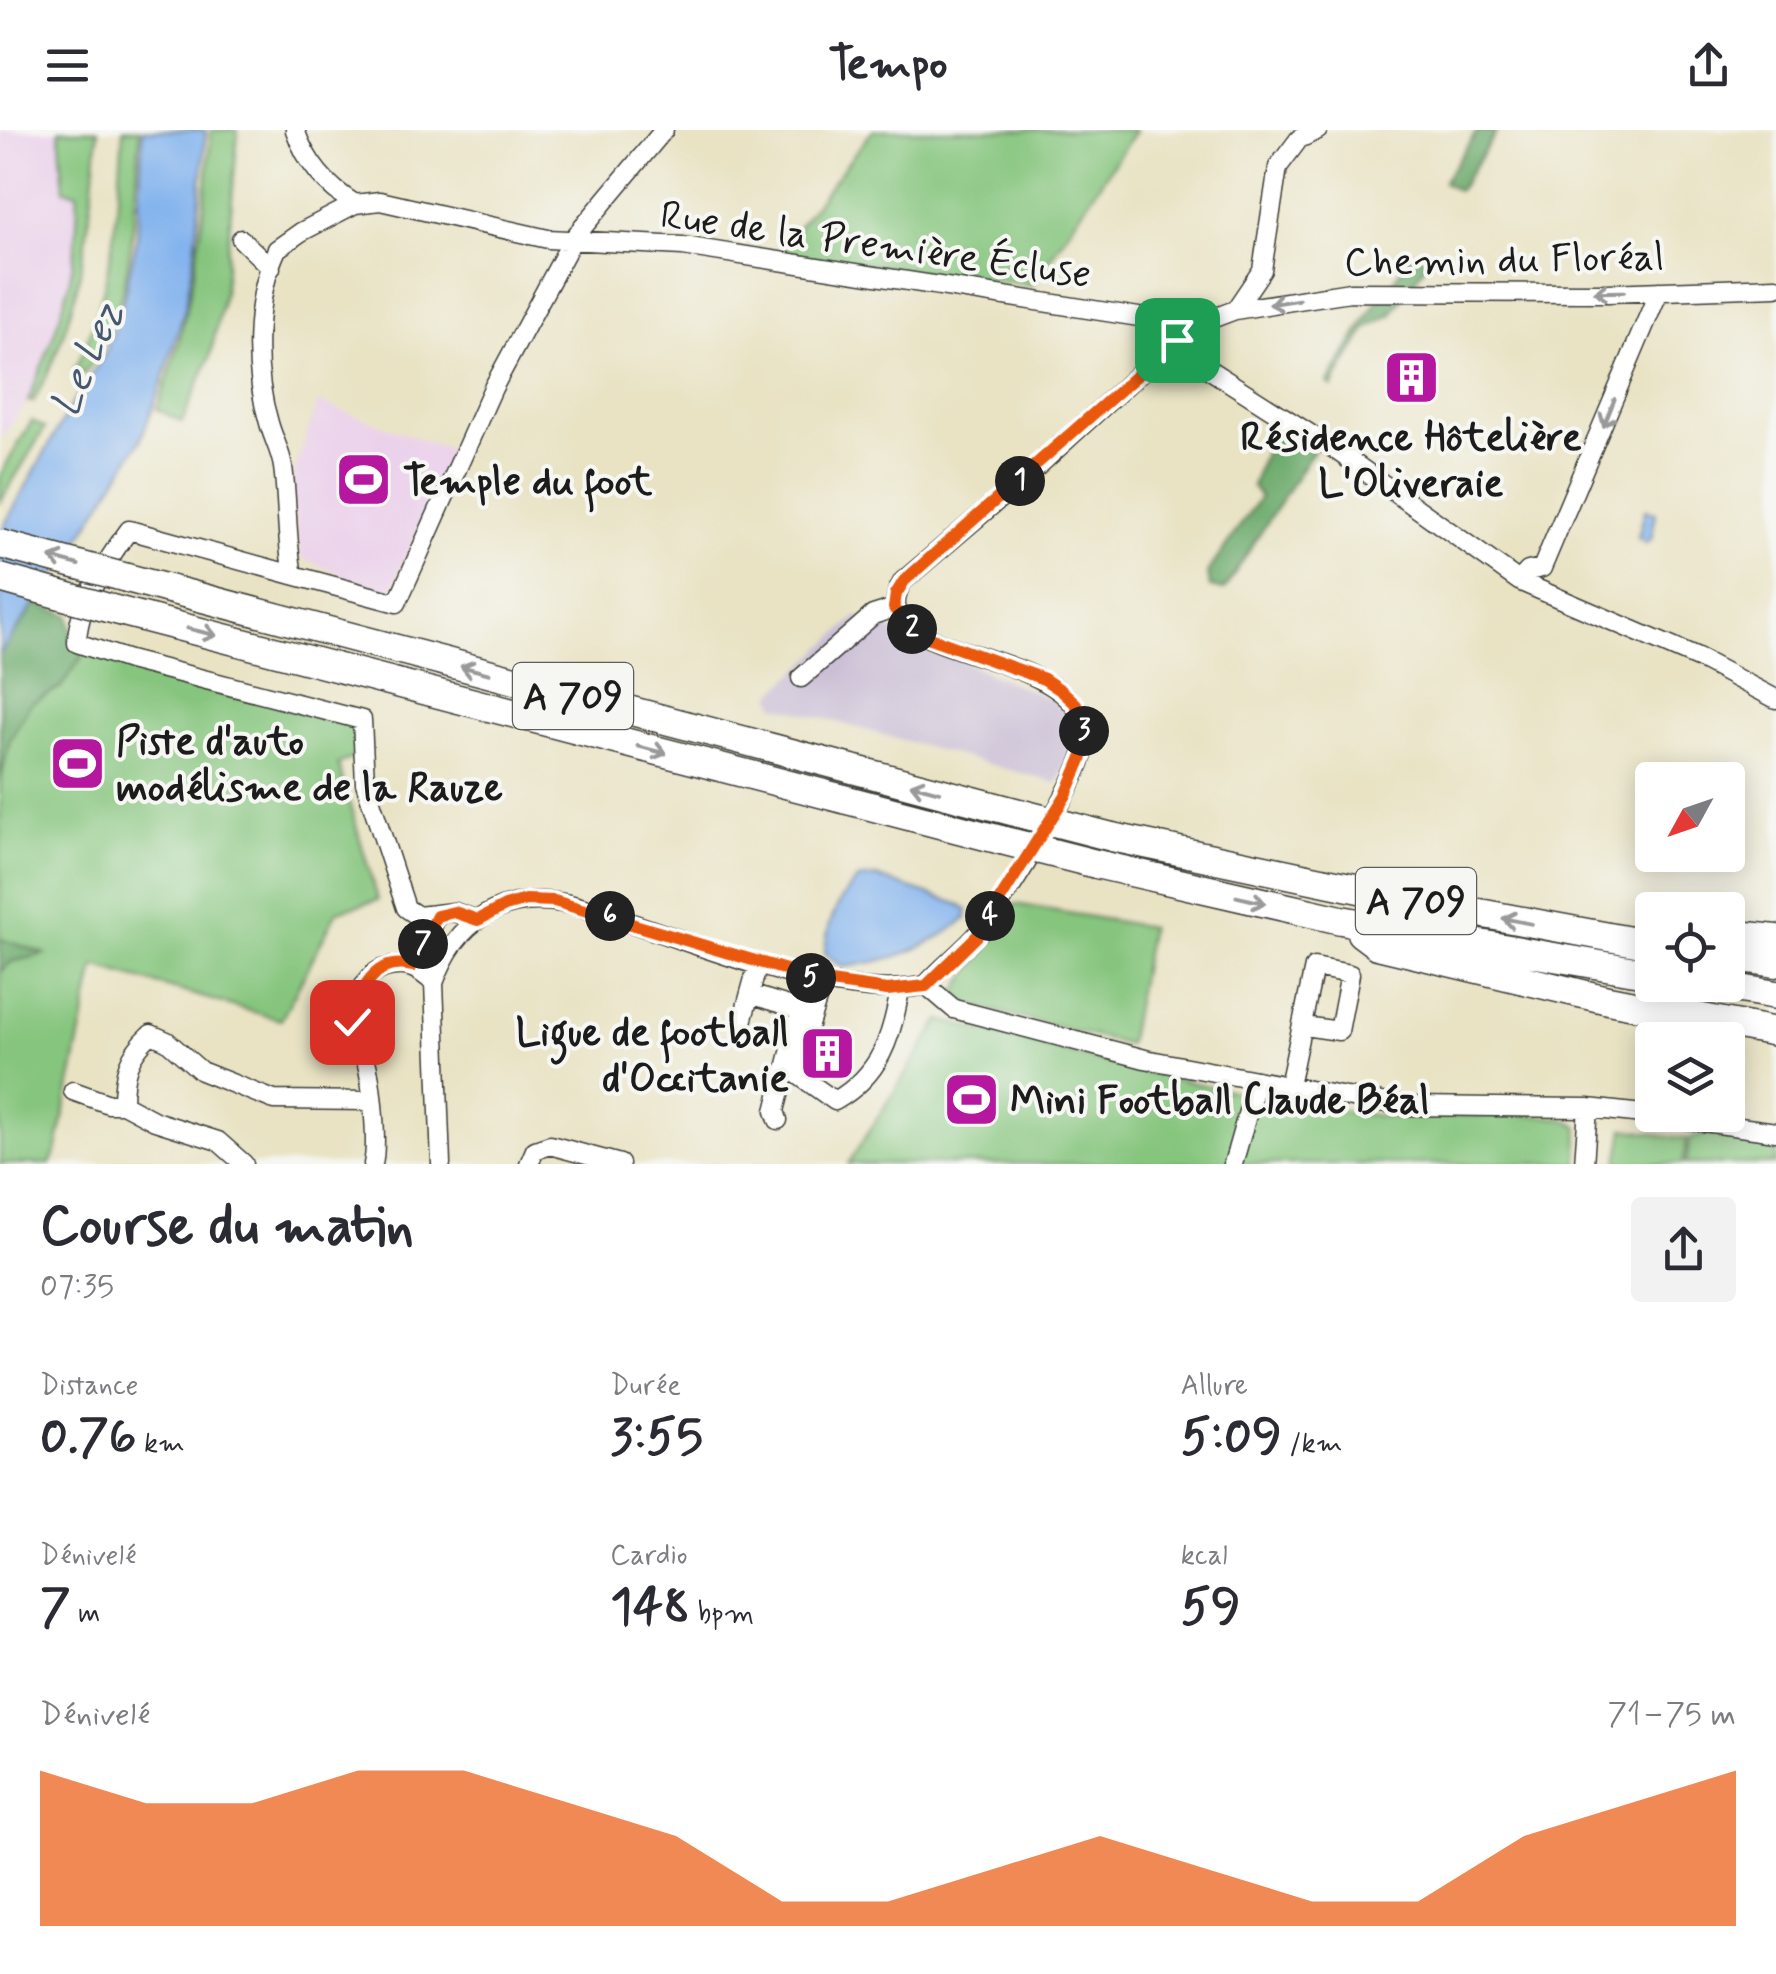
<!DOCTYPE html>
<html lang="fr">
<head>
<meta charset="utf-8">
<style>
	body { margin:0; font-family:Mynerve,sans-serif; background:#f2f2f3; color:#2b2b33; height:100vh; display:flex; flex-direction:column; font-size:38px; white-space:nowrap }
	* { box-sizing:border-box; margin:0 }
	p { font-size:32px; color:#7c7c81 }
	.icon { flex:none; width:55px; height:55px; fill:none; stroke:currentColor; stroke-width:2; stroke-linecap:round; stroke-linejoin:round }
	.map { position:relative; height:1034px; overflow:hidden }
	.details { display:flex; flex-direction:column; background:#fff; flex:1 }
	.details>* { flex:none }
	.needle { width:65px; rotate:230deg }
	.controls { position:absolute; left:1635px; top:632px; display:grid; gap:20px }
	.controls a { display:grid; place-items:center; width:110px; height:110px; border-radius:10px; background:#fff; box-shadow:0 5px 25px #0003; font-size:50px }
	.pin { position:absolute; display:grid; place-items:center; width:85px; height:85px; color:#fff; margin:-42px; border-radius:20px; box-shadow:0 5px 15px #0006 }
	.km { position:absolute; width:50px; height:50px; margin:-25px; border-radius:50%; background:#222; color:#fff; font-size:28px; line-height:50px; text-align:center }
	.round { display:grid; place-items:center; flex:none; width:105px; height:105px; border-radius:10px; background:#f2f2f3 }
	.head { display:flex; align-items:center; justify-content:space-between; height:170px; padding:0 40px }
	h1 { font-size:55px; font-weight:700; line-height:75px }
	.metrics { display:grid; grid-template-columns:repeat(3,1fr); gap:15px; height:170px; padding:10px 40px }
	.metrics div { display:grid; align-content:center }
	.metrics b { font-size:50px; font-weight:700 }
	.metrics small { font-size:28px; font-weight:400 }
	.metrics p { font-size:28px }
	.chart { height:280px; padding:20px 40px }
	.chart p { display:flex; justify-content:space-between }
	.chart svg { width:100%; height:180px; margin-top:10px; fill:#ea580c; opacity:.7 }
	header { display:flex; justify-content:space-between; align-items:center; height:130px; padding:0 40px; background:#fff; font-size:45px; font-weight:700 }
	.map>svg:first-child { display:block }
	.built { fill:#ebd1eb }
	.industrial { fill:#cbbfd5 }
	.green { fill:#85c57d; stroke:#50704c; stroke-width:2.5 }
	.forest { fill:#6caa6c; stroke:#446344; stroke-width:2.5 }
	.water { fill:#83b3ee; stroke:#506885; stroke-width:2.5 }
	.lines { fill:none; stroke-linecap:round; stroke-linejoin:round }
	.minor-casing { stroke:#3b3a35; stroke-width:21 }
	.highway-casing { stroke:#3b3a35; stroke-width:31 }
	.minor { stroke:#fff; stroke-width:18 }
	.highway { stroke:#fff; stroke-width:28 }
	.highway-bridge-casing { stroke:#3b3a35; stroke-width:31; stroke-linecap:butt }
	.highway-bridge { stroke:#fff; stroke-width:28 }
	.oneway { stroke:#999 }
	.route-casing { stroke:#fff; stroke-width:20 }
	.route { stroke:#ea580c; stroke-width:12 }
	.labels { text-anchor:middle; stroke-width:8; stroke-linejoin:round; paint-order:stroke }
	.shield { fill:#f6f6f2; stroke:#5d5d5c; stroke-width:2.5 }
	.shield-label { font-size:38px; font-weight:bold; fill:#1c1c1c }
	.street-label { font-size:40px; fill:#1c1c1c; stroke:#f6f6f2 }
	.poi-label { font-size:40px; font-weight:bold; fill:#1c1c1c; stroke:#f6f6f2; text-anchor:start }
	.water-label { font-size:42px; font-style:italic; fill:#455870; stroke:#f6f6f2 }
</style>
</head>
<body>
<header><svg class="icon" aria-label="menu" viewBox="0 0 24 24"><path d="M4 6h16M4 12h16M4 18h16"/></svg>Tempo<svg class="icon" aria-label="share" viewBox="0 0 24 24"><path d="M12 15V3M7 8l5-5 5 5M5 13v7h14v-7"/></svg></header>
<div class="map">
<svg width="1776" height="1034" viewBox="0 0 1776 1034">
	<rect width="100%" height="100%" fill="#f6f6f2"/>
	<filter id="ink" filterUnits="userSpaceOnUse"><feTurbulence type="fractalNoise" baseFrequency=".01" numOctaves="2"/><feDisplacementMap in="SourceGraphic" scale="20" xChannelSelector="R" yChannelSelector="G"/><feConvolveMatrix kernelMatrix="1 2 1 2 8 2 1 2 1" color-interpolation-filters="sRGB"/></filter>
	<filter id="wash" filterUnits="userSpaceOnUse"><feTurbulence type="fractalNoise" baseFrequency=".0048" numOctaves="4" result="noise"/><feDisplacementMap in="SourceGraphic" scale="40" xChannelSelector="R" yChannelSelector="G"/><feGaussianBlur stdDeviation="2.25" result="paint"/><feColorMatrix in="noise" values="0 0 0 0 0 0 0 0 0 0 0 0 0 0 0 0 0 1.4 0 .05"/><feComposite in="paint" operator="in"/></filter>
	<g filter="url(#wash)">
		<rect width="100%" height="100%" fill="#e9e3c4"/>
		<path class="built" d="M0,0H59L64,59L77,62L79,104L63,187L28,271L0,309Z
			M318,272L453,321L389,464L302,428L290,355Z"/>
		<path class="industrial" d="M857,486L1054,571L1070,590L1072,623L1057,653L775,575L772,564Z"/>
		<path class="green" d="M59,0H98C91,94 80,189 33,272L28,271C57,200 81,140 77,63L64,60Z
			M123,0H140C134,82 136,176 84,244L74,240C112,167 118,81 123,0Z
			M211,0H238L224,162L210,227L182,292L157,279C191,189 204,96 211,0Z
			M873,0H1136L1032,155L781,124L801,93Z
			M32,291L45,298L0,372V345Z
			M86,521L355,596L356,627L338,634L378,770L337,781L281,890L95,836L57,1018L50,1034H0V842L11,832L43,823L0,809V652L10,609L31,573L60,558Z
			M1015,774L1150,797L1128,915L967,874L955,863Z
			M940,890C1089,926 1238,970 1390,987C1428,991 1556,974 1579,997L1578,1034H848Z
			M1624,999L1687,1009L1683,1034H1618Z
			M1708,1003L1776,1012V1034H1686L1690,1009Z"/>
		<path class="forest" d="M1478,0H1498L1458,61L1443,52Z
			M1412,122L1428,131L1391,185L1367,198L1332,257L1328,253L1378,169L1391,156Z
			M1276,290L1316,316L1224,460L1210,457L1208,442L1260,367L1252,356Z
			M36,474L69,485L73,512L86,521L60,558L31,573L10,609L0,652V524Z
			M0,809L45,824L11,832L0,842Z"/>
		<path class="water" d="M143,0H206L195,123L185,178L162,253L140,311L84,402L0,524V403L72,274L105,224L121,180L137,109Z
			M1645,380L1656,383L1651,410L1646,413L1638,408Z
			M876,747L961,775L968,780L966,789C925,820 893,831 842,837L825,824C826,794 837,770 858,749Z"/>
	</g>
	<g filter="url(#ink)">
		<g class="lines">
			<defs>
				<path id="minor" d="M295,0C306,32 327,57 355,74
					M241,109L271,138
					M1235,180L1350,162L1608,163L1776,157
					M293,445L397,473L493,258L573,109L664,0
					M1519,451L1528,441L1542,438L1659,161
					M801,548L873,485L895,478
					M477,790L454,782L418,786L406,778L365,653L362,590L129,530L77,513C77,475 107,430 129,400L293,445C286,409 288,373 283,337C281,322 273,308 269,293C253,240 254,169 277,119L301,102L355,74L380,71L548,109L683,116L1158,190L1191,228L1337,321L1519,451L1700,529L1776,569
					M412,836L437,787
					M823,851L794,942L835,971C880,945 892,908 900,859
					M926,855C941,838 959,824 975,807C998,784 1082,646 1085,616C1098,510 851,537 903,451L1038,336L1190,197L1235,180L1262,140L1278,37L1299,9L1318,0
					M926,855L954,879L1145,929L1346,967L1409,976L1588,978L1652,985
					M750,864L801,880L775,981L778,990
					M742,892L758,834
					M1289,956L1314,837L1350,844L1339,901L1304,896
					M73,961L109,974H123L155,991L218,1011L244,1034
					M123,974C123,943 128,925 151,904L167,911L201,941L274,970L371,971
					M1653,985L1776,1002
					M373,1034C378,1013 372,945 364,925C361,915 353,907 352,896C351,876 365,843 385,838C406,832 417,838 434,853
					M441,1034L434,853C456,790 503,761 569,774C669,799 827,877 926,855
					M529,1034L535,1020L550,1015L620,1034
					M1233,1034L1257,950
					M1584,1034L1588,978"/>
				<path id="highway" d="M127,448L1019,683
					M108,478L1001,710
					M1112,707L1431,774L1652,815
					M1096,734L1341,790L1652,844
					M1361,803L1377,815L1608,870L1776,902
					M1728,804L1776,809
					M1728,826L1776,833
					M1717,855L1776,865"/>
			</defs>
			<use href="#minor" class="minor-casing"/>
			<use href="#highway" class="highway-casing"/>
			<use href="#minor" class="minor"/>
			<use href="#highway" class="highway"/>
			<defs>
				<path id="highway-bridge" d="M0,414L127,448
					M0,448L108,478
					M1019,683L1112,707
					M1001,710L1096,734"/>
			</defs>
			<use href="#highway-bridge" class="highway-bridge-casing"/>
			<use href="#highway-bridge" class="highway-bridge"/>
		</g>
		<defs><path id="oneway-shaft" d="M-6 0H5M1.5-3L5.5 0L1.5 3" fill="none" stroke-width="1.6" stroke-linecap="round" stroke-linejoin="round" transform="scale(2.5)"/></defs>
		<g class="oneway">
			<use href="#oneway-shaft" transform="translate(1609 162) rotate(179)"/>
			<use href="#oneway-shaft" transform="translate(1284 172) rotate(171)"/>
			<use href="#oneway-shaft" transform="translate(1609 283) rotate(112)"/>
			<use href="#oneway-shaft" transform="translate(64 431) rotate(-165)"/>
			<use href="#oneway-shaft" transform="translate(202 502) rotate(14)"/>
			<use href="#oneway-shaft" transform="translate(475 540) rotate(-165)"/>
			<use href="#oneway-shaft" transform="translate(652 620) rotate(15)"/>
			<use href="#oneway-shaft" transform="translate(925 658) rotate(-165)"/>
			<use href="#oneway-shaft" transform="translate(1251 770) rotate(13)"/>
			<use href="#oneway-shaft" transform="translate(1517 791) rotate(-169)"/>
		</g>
	</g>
	<g class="lines" filter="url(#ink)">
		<defs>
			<path id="route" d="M352,892C360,860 373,827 412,836L437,786L454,782L478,790L505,776L526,770L554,771L823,851L887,860L926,856L977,806L1066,665L1086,618L1084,594L1076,574L1062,561L1044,549L930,508L906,495L894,478L896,464L904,451L1177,210"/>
		</defs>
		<use href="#route" class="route-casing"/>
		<use href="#route" class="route"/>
	</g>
	<defs>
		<symbol id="building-square" viewBox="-11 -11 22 22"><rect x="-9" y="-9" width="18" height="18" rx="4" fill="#b5179e" stroke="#f6f6f2"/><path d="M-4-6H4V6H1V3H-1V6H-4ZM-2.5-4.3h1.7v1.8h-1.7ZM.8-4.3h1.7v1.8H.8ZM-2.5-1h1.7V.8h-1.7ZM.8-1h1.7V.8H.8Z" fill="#fff"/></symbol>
		<symbol id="stadium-square" viewBox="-11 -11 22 22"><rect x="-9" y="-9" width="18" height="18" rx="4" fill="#b5179e" stroke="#f6f6f2"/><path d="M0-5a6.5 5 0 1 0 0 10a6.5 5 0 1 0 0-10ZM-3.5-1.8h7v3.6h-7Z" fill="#fff"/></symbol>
	</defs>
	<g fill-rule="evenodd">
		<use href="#building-square" x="1380" y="216" width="63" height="63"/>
		<use href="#stadium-square" x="332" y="318" width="63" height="63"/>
		<use href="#stadium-square" x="46" y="602" width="63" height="63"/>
		<use href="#building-square" x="796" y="892" width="63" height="63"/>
		<use href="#stadium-square" x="940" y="938" width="63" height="63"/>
	</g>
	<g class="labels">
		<g class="shield">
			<rect x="513" y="533" width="120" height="66" rx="8"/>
			<rect x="1356" y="738" width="120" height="66" rx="8"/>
		</g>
		<g class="shield-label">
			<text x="573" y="579">A 709</text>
			<text x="1416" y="784">A 709</text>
		</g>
		<g class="street-label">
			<text transform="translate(876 113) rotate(8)" y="14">Rue de la Première Écluse</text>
			<text transform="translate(1504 128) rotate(-1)" y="14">Chemin du Floréal</text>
		</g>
		<g class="poi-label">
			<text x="1411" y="320" text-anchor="middle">Résidence Hôtelière<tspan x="1411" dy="46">L'Oliveraie</tspan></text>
			<text x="403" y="364">Temple du foot</text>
			<text x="116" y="624">Piste d'auto<tspan x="116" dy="46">modélisme de la Rauze</tspan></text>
			<text x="789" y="915" text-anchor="end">Ligue de football<tspan x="789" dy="46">d'Occitanie</tspan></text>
			<text x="1010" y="983">Mini Football Claude Béal</text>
		</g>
		<g class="water-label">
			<text transform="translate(85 228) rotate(-66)" y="15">Le Lez</text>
		</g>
	</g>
</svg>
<div class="controls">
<a><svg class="needle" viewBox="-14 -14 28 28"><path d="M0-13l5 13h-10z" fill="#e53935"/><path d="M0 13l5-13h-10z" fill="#7c7c81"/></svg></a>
<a><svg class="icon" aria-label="locate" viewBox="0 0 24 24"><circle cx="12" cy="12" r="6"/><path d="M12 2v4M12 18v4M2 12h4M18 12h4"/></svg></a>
<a><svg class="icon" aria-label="layers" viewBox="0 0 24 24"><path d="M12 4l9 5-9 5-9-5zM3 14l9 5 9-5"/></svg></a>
</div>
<div class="pin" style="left:1177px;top:210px;background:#1e9e55"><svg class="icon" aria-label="arrive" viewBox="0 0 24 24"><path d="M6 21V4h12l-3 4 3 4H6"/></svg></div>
<div class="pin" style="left:352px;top:892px;background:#d93025"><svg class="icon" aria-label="check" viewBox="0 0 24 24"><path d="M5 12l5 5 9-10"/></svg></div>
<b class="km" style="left:1020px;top:351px">1</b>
<b class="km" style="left:912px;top:499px">2</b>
<b class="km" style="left:1084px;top:601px">3</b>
<b class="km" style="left:990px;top:786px">4</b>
<b class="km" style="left:811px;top:848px">5</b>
<b class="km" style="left:610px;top:786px">6</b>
<b class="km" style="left:423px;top:814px">7</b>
</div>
<section class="details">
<div class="head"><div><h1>Course du matin</h1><p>07:35</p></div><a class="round"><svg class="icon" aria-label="share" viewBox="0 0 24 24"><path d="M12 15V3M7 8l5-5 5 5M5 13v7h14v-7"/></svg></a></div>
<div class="metrics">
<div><p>Distance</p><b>0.76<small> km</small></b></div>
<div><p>Durée</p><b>3:55</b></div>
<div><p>Allure</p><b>5:09<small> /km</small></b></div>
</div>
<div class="metrics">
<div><p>Dénivelé</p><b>7<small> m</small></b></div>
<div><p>Cardio</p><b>148<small> bpm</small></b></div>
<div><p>kcal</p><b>59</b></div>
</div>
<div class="chart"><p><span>Dénivelé</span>71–75 m</p>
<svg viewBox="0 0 160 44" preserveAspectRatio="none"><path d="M0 44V6L10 14L20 14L30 6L40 6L50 14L60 22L70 38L80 38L90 30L100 22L110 30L120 38L130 38L140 22L150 14L160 6V44z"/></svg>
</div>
</section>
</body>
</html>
